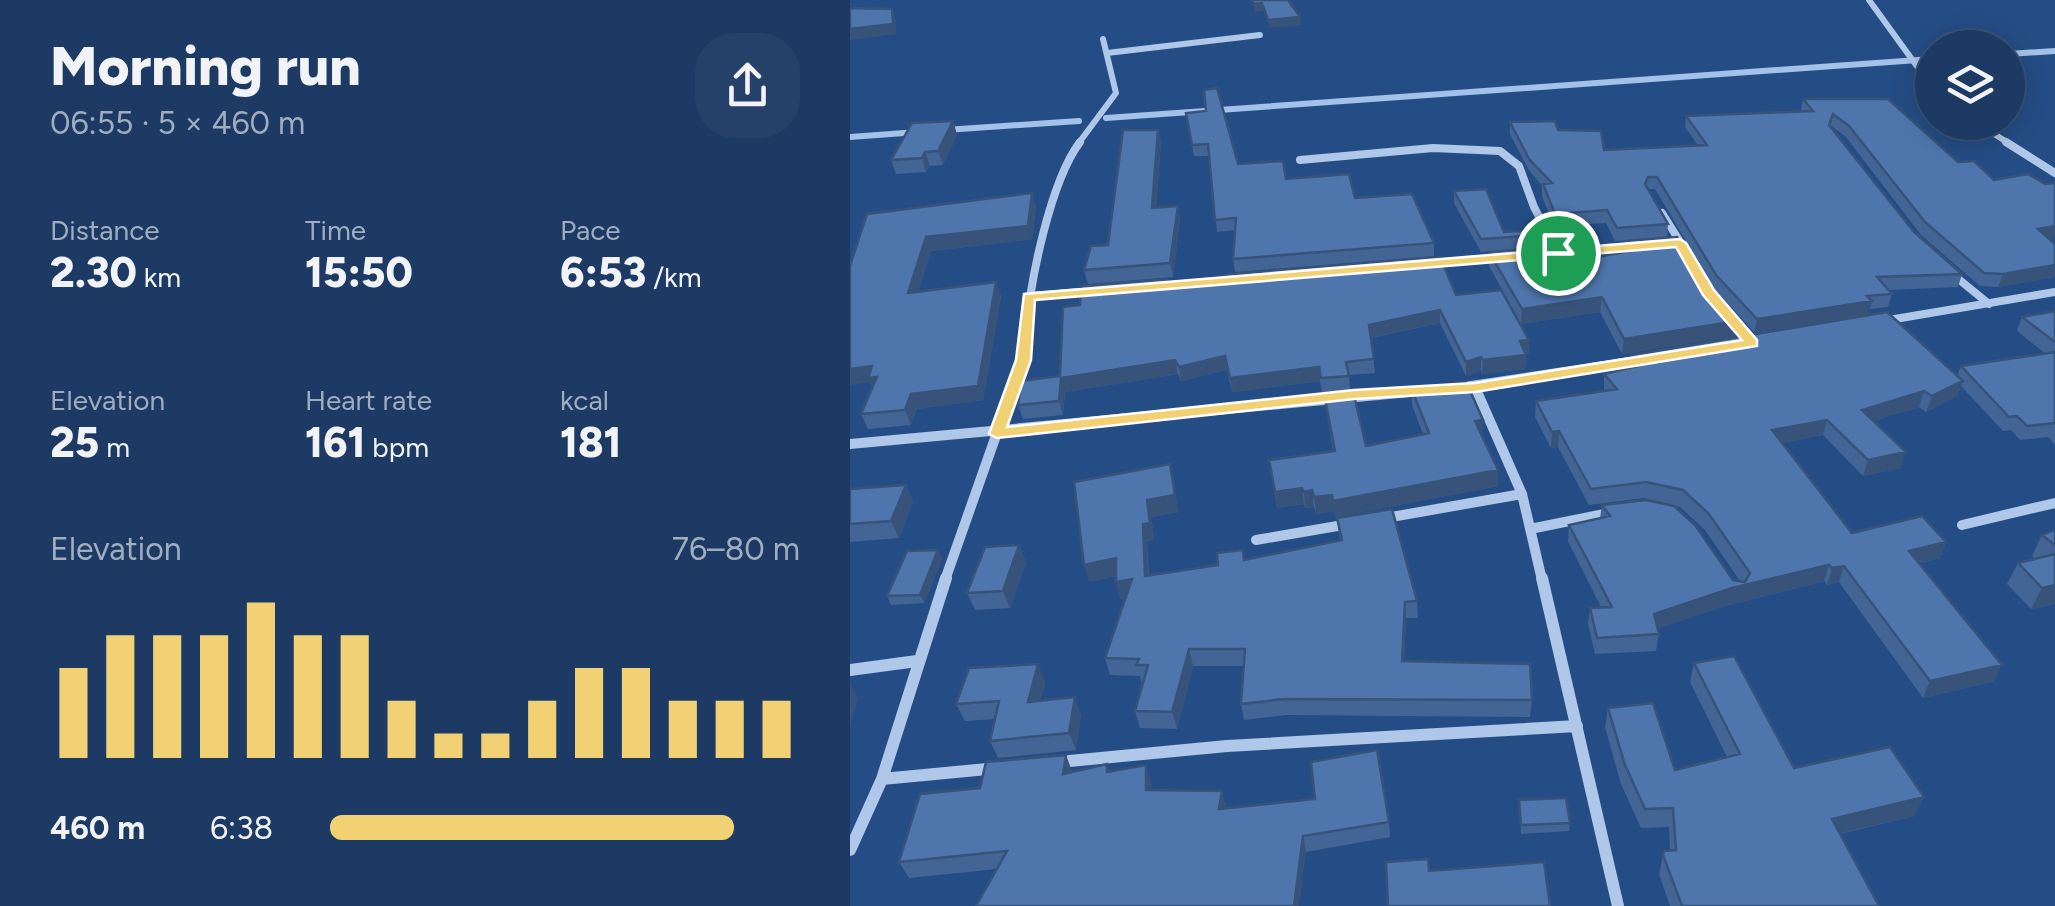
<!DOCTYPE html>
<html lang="en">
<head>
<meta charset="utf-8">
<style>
	body { margin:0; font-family:Figtree,sans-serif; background:#25416a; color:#f1f3f6; height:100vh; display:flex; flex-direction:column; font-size:38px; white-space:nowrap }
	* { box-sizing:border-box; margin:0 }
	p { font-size:32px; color:#a0adbf }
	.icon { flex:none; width:55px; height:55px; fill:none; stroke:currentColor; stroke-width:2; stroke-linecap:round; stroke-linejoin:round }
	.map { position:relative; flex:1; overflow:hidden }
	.sheet { display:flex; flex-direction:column; background:#1c3a64; width:850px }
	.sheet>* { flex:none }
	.controls { position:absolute; left:1065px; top:30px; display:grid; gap:20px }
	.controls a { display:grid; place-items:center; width:110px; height:110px; border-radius:50%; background:#1c3a64; box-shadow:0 5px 25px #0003,0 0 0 2px #3a5478; font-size:50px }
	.pin { position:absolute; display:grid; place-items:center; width:85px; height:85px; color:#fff; margin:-42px; border:5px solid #fff; border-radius:50%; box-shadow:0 2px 10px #0007 }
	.round { display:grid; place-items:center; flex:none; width:105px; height:105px; border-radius:40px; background:#25416a }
	.summary { display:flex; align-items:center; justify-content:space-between; height:170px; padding:0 50px }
	h1 { font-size:55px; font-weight:800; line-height:75px }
	.figures { display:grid; grid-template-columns:repeat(3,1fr); gap:15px; height:170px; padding:10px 50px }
	.figures div { display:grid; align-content:center }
	.figures b { font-size:42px; font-weight:800 }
	.figures small { font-size:28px; font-weight:400 }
	.figures p { font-size:28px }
	.chart { height:280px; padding:20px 50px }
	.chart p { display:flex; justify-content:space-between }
	.chart svg { width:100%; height:180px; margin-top:10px; stroke:#f2d174; stroke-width:6 }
	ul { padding:0 50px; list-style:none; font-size:32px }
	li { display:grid; grid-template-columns:160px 120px 1fr; align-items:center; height:75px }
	li i { height:25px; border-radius:12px; background:#f2d174 }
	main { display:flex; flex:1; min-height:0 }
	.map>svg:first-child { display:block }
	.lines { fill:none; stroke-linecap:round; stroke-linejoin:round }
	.stream { stroke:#a4c2e9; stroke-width:6 }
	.minor-far3 { stroke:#afc7e8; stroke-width:6 }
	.minor-far2 { stroke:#afc7e8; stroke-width:8 }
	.minor-far1 { stroke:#afc7e8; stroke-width:10 }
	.minor { stroke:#afc7e8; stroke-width:12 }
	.wall { fill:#436595 }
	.shaded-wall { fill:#375379 }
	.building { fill:#4e76ad; stroke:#375379; stroke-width:2.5 }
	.route { fill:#f2d174; stroke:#fff; stroke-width:2.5; fill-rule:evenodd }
</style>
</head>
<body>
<main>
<section class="sheet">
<div class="summary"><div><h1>Morning run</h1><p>06:55 · 5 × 460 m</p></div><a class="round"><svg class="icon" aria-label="share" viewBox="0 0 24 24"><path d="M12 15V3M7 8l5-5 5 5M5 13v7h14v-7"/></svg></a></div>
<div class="figures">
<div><p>Distance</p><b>2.30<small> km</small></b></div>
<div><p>Time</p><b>15:50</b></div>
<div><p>Pace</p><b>6:53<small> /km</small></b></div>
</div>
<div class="figures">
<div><p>Elevation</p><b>25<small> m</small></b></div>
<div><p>Heart rate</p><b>161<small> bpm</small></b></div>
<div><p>kcal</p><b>181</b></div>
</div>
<div class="chart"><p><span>Elevation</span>76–80 m</p>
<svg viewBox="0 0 160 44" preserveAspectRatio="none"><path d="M5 44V22M15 44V14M25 44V14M35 44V14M45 44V6M55 44V14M65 44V14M75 44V30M85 44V38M95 44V38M105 44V30M115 44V22M125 44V22M135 44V30M145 44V30M155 44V30"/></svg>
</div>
<ul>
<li><b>460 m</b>6:38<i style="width:86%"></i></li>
</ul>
</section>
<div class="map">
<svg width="1205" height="906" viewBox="0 0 1205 906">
	<rect width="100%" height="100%" fill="#254d85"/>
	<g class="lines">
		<path class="stream" d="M1158,54L1205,51
			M256,118L1082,59
			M95,130L229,121
			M0,137L68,132"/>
		<path class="minor-far3" d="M1019,0L1082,87
			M257,53L410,35
			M1125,122L1160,144
			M228,144L266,93L253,39"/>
		<path class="minor-far2" d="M1156,142L1205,173
			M450,160L583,148L650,151L669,166L684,207L708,253
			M812,213L832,245
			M691,254L784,247
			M582,263L650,258
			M1101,273L1139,304
			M308,286L346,283
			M179,296L241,291
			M880,317L893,332
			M1033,321L1205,292
			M176,332C180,282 200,182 230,142"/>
		<path class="minor-far1" d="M891,330L902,343
			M625,387L672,494L692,580
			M608,388L794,360
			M0,444L571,391
			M530,519L672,494
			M1112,525L1205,503
			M680,529L764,512
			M406,540L499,524
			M95,580L173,359L176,330"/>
		<path class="minor" d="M692,578L768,906
			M0,670L67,661
			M209,762L377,746L727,726
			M32,779L148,768
			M0,850L32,779L96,578"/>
	</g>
	<path class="wall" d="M953,99L1108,162L1144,180L1195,184L1205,183V238L1199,239L1205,244V277L1148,287L1130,286L1071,235L996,137L980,125L1064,232L1112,274L1108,287L1039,290L1042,294L1038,307L1020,309L1018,315L904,332L864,288L805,189H798L818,224L817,237L765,241L756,223L704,226L692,196V186L679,170L660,134V122L708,130L754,150L848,145L835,127L836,116L952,112L951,110Z
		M336,113L388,164L505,198L584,243V256L385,272L383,259L385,230L367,232L360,156H344Z
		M103,121L107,135L93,165L80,166L76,172L46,174L41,160Z
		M311,142L306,208L328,206L330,220L323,277L238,284L234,270L258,245Z
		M604,191L654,232L692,235L691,247L631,252L604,203Z
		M186,207L182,239L81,251L68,292L146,282L151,296L133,400L67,409L61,425L18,429L11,414L22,388L20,382L0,266Z
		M774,241L855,282L887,321L884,336L772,354L750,312L671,324L639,266V252L705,265L773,252Z
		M320,286L606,295L679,354H676L675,369L632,374L631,371L616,376L590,323L521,338L525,373L499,375L500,390L472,392L470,381L382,392L377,370L331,381L328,374L215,392L213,415L173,419L168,405L210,376L230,305Z
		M1205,311V445L1198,437L1170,440L1161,430L1153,431L1111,386L1107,396L1076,412L1069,407L1023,421L1051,468L1013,476L973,435L932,443L1002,533L1096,542L1090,558L1069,564L1144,681L1073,698L989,582L977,585L974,581L878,605L808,628L809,634L806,651L745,654L738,624L740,608L751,607L718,541L719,525L750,518L752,505L883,580L890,581L855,530L830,507L794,498L739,505L708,447L701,448L685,417L686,401L754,390V374L780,368L782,355L1107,376L1111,366L1196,354L1167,331L1172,317Z
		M562,390L633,420L632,436L648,486L485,517L484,511L466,514L464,507L455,508L454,504L427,508L419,460L483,451L474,394L516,446L573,434L562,405Z
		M224,482L329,512L301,517L304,539L297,541L299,576L368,565L490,541L487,518L567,601L568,618H556L554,661L682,700L680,717L436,715L394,720L391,704L394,666H343L327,729L290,728L285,711L293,682H291L290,676L260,675L255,658L275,598L270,599L266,582V576L239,582Z
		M56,485L63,502L49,538L0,542V489Z
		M1205,530V604L1181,609L1157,584L1168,563L1185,559L1182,556L1192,535Z
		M169,545L176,563L160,608L125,610L117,593Z
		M88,550L92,559L74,603L41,605L37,596Z
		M844,663L944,768L1074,797L1064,816L990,834L1029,906H820L809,874L814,851H820L819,827L791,828L771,784L755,727L758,708L825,770L877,757L840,682Z
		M195,682L190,701L231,715L226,750L148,758L140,741L145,719L115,721L106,704Z
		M222,771L260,772L301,781V790L376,808L539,822L540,837L456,852L147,869L59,878L49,862L130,788Z
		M669,800L720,823L719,831L671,834Z"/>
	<path class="shaded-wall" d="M412,3L413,11L404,12V4Z
		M42,9L45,18L46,34L0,40V29Z
		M450,17L451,25L419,28L418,20Z
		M103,121L107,135L93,165L88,151Z
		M308,130L311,142L305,222L302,208Z
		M75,152L80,166L76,172L72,158Z
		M182,193L186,207L182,239L81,251L63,308L58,293L76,237Z
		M328,206L330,220L323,277L320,263Z
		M1205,226V238L1183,242L1188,229Z
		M1205,265V277L1148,287L1153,274Z
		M146,282L151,296L133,400L67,409L61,425L55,410L61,394Z
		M752,297L750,312L671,324L672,309Z
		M1022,301L1018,315L904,332L907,319Z
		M590,310V323L519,338V325Z
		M887,321L884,336L772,354L774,339Z
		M679,340V354L669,355L670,341Z
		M676,355L675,369L632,374L633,360Z
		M375,356L377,370L331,381L329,367Z
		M631,357V371L616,376V362Z
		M325,360L328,374L215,392L213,415L209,401L211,378Z
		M22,366L33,392L24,393L20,382L0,385V369Z
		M469,367L470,381L382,392L380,378Z
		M1113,381L1107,396L1076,412L1082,396Z
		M1074,391L1069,407L1007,426L1012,410Z
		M633,420L632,436L625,421Z
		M977,420L973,435L918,446L922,430Z
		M709,431L708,447L701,448L702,432Z
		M1056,452L1051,468L1013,476L1018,460Z
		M320,464L329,512L301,517L304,539L297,541L299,593L295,576L293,524L297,500Z
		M648,470V486L485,517L483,501Z
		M56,485L63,502L49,538L41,521Z
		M452,488L454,504L427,508L425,492Z
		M462,490L464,507L455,508L454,492Z
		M482,495L484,511L466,514L464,497Z
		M1096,542L1090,558L1052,568L1059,551Z
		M169,545L176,563L160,608L153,591Z
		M88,550L92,559L74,603L70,595Z
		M266,558L270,575L239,582L234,565Z
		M979,565L974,581L878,605L801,631L804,614L882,588Z
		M994,566L989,582L977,585L982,568Z
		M282,579L286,596L270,599L266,582Z
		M1205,585V604L1181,609L1192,588Z
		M555,602L556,618L553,678L552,661Z
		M339,649L343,666L327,729L322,712Z
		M188,664L195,682L185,720L178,702Z
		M1152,665L1144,681L1073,698L1080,681Z
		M0,684L8,698L0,725Z
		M225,697L231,715L226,750L219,733Z
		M216,755L222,771L213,774Z
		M296,765L301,781L302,806L296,790Z
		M372,791L376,807L373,824L369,809Z
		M1074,797L1064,816L974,837L982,819Z
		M453,836L456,852L449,906H444Z"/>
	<path class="building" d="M402,0H438L450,17L418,20L412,3L404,4Z
		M0,8L42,9L43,24L0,29Z
		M367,88L388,164L433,161L436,179L499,174L505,198L562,194L584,243L383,259L386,218L365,220L358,144L342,145L336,113L356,111L354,90Z
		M953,99H1038L1108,162L1124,161L1144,180L1178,174L1195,184L1205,183V226L1188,229L1205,244V265L1153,274L1134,273L1075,222L999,126L983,114L979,125L1064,232L1112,274L1027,277L1042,294L1017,296L1022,301L907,319L866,275L807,177H798L795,184L818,224L767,228L757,210L705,214L693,184L702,183L679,159L660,122L705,121L708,130L751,131L754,150L857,145L836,116L963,111Z
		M103,121L88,151L75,152L72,158L41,160L62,123Z
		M273,130H308L302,208L328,206L320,263L234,270L241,246L258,245Z
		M636,189L654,232L690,230L692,235L631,239L604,191Z
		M182,193L178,226L76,237L58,293L146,282L128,386L61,394L55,410L11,414L27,377L18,378L22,366L0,369V266L17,214Z
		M827,237L855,282L887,321L774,339L752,297L672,309L639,252L698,247L705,265L779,251L774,241Z
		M590,257L606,295L651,290L679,340L670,341L676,355L633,360L631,357L616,362L590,310L519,325L524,359L496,362L499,376L471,378L469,367L380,378L375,356L329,367L325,360L211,378L209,401L168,405L171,381L210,376L213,307L230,305L231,286L318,279L317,287L382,274Z
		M1205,311V342L1172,317Z
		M1037,312L1113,381L1082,396L1074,391L1012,410L1056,452L1018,460L977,420L922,430L1002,533L1072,516L1096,542L1059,551L1152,665L1080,681L994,566L982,568L979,565L882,588L804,614L809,634L747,638L740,608L762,607L719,525L760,516L752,505L796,500L824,506L845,525L883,580L895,582L900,573L859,514L833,490L796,482L741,489L709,431L702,432L686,401L767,389L754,374L788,366L782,355Z
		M1205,352V423L1177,426L1167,416L1159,417L1111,366Z
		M616,382L633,420L625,421L648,470L483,501L482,495L464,497L462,490L454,492L452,488L425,492L419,460L485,451L474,394L503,391L516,446L579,433L562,390Z
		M320,464L325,495L297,500L300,523L293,524L295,576L368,565L367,553L393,550L394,560L492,540L487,518L542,509L567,601L555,602L552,661L680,664L682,700L434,699L391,704L395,649H339L322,712L285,711L298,665H286L289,659L255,658L282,579L266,582V558L234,565L224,482Z
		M56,485L41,521L0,524V489Z
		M1205,530V545L1192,535Z
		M169,545L153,591L117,593L135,547Z
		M88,550L70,595L37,596L57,551Z
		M1205,554V585L1192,588L1168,563Z
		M884,656L944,768L1040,747L1074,797L982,819L1029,906H832L813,855L814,851L826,850L823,808L795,809L775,765L758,708L803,703L825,770L890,754L844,663Z
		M188,664L178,702L225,697L219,733L140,741L149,701L106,704L119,668Z
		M527,750L539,822L453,836L444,906H126L157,851L49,862L70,794L130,788L136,762L216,755L213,774L257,764V772L296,765V790L372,791L369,809L465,799L461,762Z
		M716,798L720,823L671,825L669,800Z
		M578,859L579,871L694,862L700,906H538L536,862Z"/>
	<path class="route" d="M830,239L836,243L864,290L907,340V346L625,392L504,399L147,438L139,434L166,360L174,294ZM826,247L853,295L892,340L625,383L504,390L157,427L181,360L185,300Z"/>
</svg>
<div class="controls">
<a><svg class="icon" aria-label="layers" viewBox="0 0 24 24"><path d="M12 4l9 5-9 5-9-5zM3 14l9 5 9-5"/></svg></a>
</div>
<div class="pin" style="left:708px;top:253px;background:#1e9e55"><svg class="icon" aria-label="arrive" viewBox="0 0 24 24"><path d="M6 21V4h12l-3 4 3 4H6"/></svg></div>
</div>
</main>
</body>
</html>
